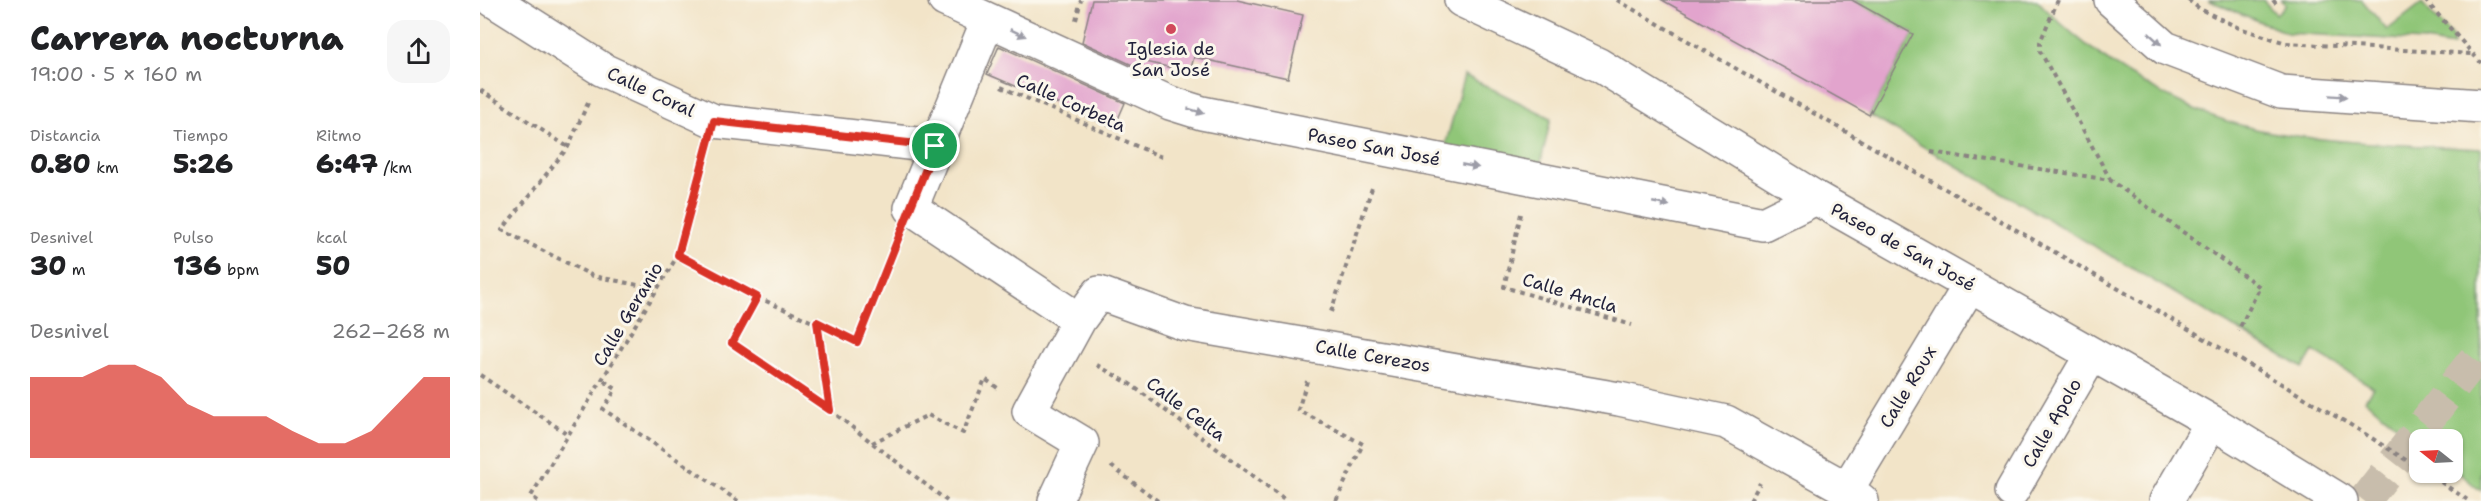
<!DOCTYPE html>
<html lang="es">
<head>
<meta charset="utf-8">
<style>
	body { margin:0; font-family:"Shantell Sans",sans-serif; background:#f6f6f6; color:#202124; height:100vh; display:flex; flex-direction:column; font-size:22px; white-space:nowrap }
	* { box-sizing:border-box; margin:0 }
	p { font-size:20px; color:#757577 }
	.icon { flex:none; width:33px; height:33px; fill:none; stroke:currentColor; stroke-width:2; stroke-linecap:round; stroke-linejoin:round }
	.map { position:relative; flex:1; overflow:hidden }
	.side { display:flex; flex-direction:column; background:#fff; width:480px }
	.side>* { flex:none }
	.needle { width:39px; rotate:288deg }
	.controls { position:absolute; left:1929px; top:429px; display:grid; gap:12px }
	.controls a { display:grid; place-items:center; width:54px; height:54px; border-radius:12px; background:#fff; box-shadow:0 2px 4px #0004; font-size:30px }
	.pin { position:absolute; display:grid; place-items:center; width:51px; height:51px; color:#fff; margin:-26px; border:3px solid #fff; border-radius:50%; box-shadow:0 2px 6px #0007 }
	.round { display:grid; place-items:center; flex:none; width:63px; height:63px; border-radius:18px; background:#f6f6f6 }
	.overview { display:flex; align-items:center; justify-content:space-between; height:102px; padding:0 30px }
	h1 { font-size:33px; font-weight:800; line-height:45px }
	.figures { display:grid; grid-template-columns:repeat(3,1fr); gap:9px; height:102px; padding:6px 30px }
	.figures div { display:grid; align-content:center }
	.figures b { font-size:26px; font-weight:800 }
	.figures small { font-size:16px; font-weight:400 }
	.figures p { font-size:16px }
	.chart { height:168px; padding:12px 30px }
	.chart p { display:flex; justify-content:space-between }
	.chart svg { width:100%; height:108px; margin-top:6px; fill:#d93025; opacity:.7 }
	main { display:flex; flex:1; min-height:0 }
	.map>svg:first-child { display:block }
	.green { fill:#90c678; stroke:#59745a; stroke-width:1.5 }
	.building { fill:#e2a4cd }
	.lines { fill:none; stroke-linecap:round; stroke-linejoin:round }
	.highway-tunnel { stroke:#c8bdac; stroke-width:33; stroke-dasharray:33 16; stroke-linecap:butt }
	.minor-casing { stroke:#8a8382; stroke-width:36 }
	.path { stroke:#8a8382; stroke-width:4; stroke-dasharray:4.5 4.5; stroke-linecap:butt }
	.minor { stroke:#fff; stroke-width:33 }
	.oneway { fill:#9c9ca7 }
	.route-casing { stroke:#fff; stroke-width:12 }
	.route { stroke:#d93025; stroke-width:8 }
	.poi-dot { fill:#d1495b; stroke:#fbf7ec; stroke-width:2 }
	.labels { text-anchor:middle; stroke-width:6; stroke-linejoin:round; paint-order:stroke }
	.poi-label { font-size:18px; fill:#22223b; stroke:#fbf7ec }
	.street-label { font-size:18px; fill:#22223b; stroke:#fbf7ec }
</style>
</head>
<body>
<main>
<section class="side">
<div class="overview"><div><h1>Carrera nocturna</h1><p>19:00 · 5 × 160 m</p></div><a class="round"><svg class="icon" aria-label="share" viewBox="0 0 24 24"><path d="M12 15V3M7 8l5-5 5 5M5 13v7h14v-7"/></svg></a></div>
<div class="figures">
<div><p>Distancia</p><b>0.80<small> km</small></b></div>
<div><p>Tiempo</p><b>5:26</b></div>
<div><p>Ritmo</p><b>6:47<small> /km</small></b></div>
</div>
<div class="figures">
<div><p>Desnivel</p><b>30<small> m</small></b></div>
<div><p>Pulso</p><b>136<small> bpm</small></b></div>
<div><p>kcal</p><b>50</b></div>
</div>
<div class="chart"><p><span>Desnivel</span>262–268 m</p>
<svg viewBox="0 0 160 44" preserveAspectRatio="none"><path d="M0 44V11L10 11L20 11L30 6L40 6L50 11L60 22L70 27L80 27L90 27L100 33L110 38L120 38L130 33L140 22L150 11L160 11V44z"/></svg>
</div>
</section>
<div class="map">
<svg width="2001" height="501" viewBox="0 0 2001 501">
	<rect width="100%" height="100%" fill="#fbf7ec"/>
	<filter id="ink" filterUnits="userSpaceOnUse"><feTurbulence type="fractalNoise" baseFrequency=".0167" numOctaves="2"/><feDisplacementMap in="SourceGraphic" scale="12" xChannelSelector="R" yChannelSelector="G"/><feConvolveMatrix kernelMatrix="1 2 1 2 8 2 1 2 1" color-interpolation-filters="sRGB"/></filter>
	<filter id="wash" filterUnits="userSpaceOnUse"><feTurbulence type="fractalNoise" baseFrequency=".008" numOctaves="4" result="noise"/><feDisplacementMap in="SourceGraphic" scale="24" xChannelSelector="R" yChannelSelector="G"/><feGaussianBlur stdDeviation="1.35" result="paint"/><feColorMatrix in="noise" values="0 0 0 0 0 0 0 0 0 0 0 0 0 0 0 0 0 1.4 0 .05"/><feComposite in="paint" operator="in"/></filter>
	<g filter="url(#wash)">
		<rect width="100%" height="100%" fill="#f2e4c8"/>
		<path class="green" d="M1372,0H1557C1617,63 1709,119 1796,133C1864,144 1933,145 2001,149V491L1973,468L1972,440H1940L1939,443L1885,400L1893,387L1833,351L1823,368L1389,115L1433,34Z
			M1728,0H1783L1796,14L1806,5L1801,0H1882L1907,30L1942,3L1973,38V46L1944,41L1807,33Z
			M984,75L1071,118L1060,166L965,147Z"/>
		<g id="blocks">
			<path class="building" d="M612,0H757L823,15L808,78L714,57L710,72L662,61L659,68L602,42Z
				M1182,0H1372L1433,34L1389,115Z
				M519,46L645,103L634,128L507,74Z"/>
		</g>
	</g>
	<g filter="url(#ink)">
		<use href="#blocks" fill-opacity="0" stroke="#8a8382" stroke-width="1.5"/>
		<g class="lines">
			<path class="highway-tunnel" d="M1884,501L2001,351"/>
			<defs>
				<path id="minor" d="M13,0L123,70L234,121L455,146
					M465,0L690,103L722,113L1283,224L1336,198
					M981,0L1119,65L1336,198L1732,422L1861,501
					M1631,0L1685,48L1801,92L2001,106
					M508,20L431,208L599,320L619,293L705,324L1139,399L1246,422L1367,489L1382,501
					M1367,489L1490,285
					M1532,491L1612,354
					M575,501L602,443L549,411L599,320
					M1686,501L1732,422"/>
			</defs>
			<use href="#minor" class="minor-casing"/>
			<path class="path" d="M1137,0L1717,334L1879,430L1940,469
				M1578,0L1560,42V51L1630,179
				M1708,0L1720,9L1759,28L1806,43L1992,54
				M1793,0L1797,5
				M1945,0L2001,63
				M596,20L601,0
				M521,87L684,158
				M0,90L88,147
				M108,103L88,147L22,230L113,276L178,289
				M1451,152L1630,180L1780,287L1758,331
				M1041,214L1024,287L1152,325
				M198,255L277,297L377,342L417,244
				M277,297L252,343L350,410L467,501
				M851,312L893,185
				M337,322L350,409
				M617,365L650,384L807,501
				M0,375L89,435
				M124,381L136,389L123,409L258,501
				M827,381L818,410L883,444L856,501
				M392,443L448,415L483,433L505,379L519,389
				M631,466L678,501
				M1946,472L1989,501
				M58,501L51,496L198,255L225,157
				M1270,501L1280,483"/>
			<use href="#minor" class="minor"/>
		</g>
		<defs><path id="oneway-solid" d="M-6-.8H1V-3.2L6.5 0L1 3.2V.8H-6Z" transform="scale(1.5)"/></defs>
		<g class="oneway">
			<use href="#oneway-solid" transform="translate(538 33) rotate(25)"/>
			<use href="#oneway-solid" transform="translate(1675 39) rotate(42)"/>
			<use href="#oneway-solid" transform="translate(1858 96) rotate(4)"/>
			<use href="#oneway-solid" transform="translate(716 111) rotate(16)"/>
			<use href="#oneway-solid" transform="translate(990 166) rotate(11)"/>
			<use href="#oneway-solid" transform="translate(1181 204) rotate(11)"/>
		</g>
	</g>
	<g class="lines" filter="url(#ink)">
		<defs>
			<path id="route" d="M234,121L455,146L377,342L337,322L350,410L252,343L277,297L198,255Z"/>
		</defs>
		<use href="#route" class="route-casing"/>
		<use href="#route" class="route"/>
	</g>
	<circle class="poi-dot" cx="691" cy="29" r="6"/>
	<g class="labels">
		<g class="poi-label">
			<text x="691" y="55">Iglesia de<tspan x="691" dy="21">San José</tspan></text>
		</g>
		<g class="street-label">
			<text transform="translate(171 92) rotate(25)" y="6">Calle Coral</text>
			<text transform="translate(591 103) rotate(24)" y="6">Calle Corbeta</text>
			<text transform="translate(894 147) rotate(11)" y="6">Paseo San José</text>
			<text transform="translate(1423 247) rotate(29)" y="6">Paseo de San José</text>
			<text transform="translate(1090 293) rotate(17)" y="6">Calle Ancla</text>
			<text transform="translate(148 314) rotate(-59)" y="6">Calle Geranio</text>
			<text transform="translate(893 356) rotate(10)" y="6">Calle Cerezos</text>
			<text transform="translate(1428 387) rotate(-59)" y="6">Calle Roux</text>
			<text transform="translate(706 409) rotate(37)" y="6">Calle Celta</text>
			<text transform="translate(1572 423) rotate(-60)" y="6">Calle Apolo</text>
		</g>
	</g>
</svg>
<div class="controls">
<a><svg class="needle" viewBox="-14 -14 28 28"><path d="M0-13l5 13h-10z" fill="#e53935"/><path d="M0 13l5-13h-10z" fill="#757577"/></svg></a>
</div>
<div class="pin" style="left:455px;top:146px;background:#1e9e55"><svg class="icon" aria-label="arrive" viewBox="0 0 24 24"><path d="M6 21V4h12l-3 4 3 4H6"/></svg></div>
</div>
</main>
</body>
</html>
